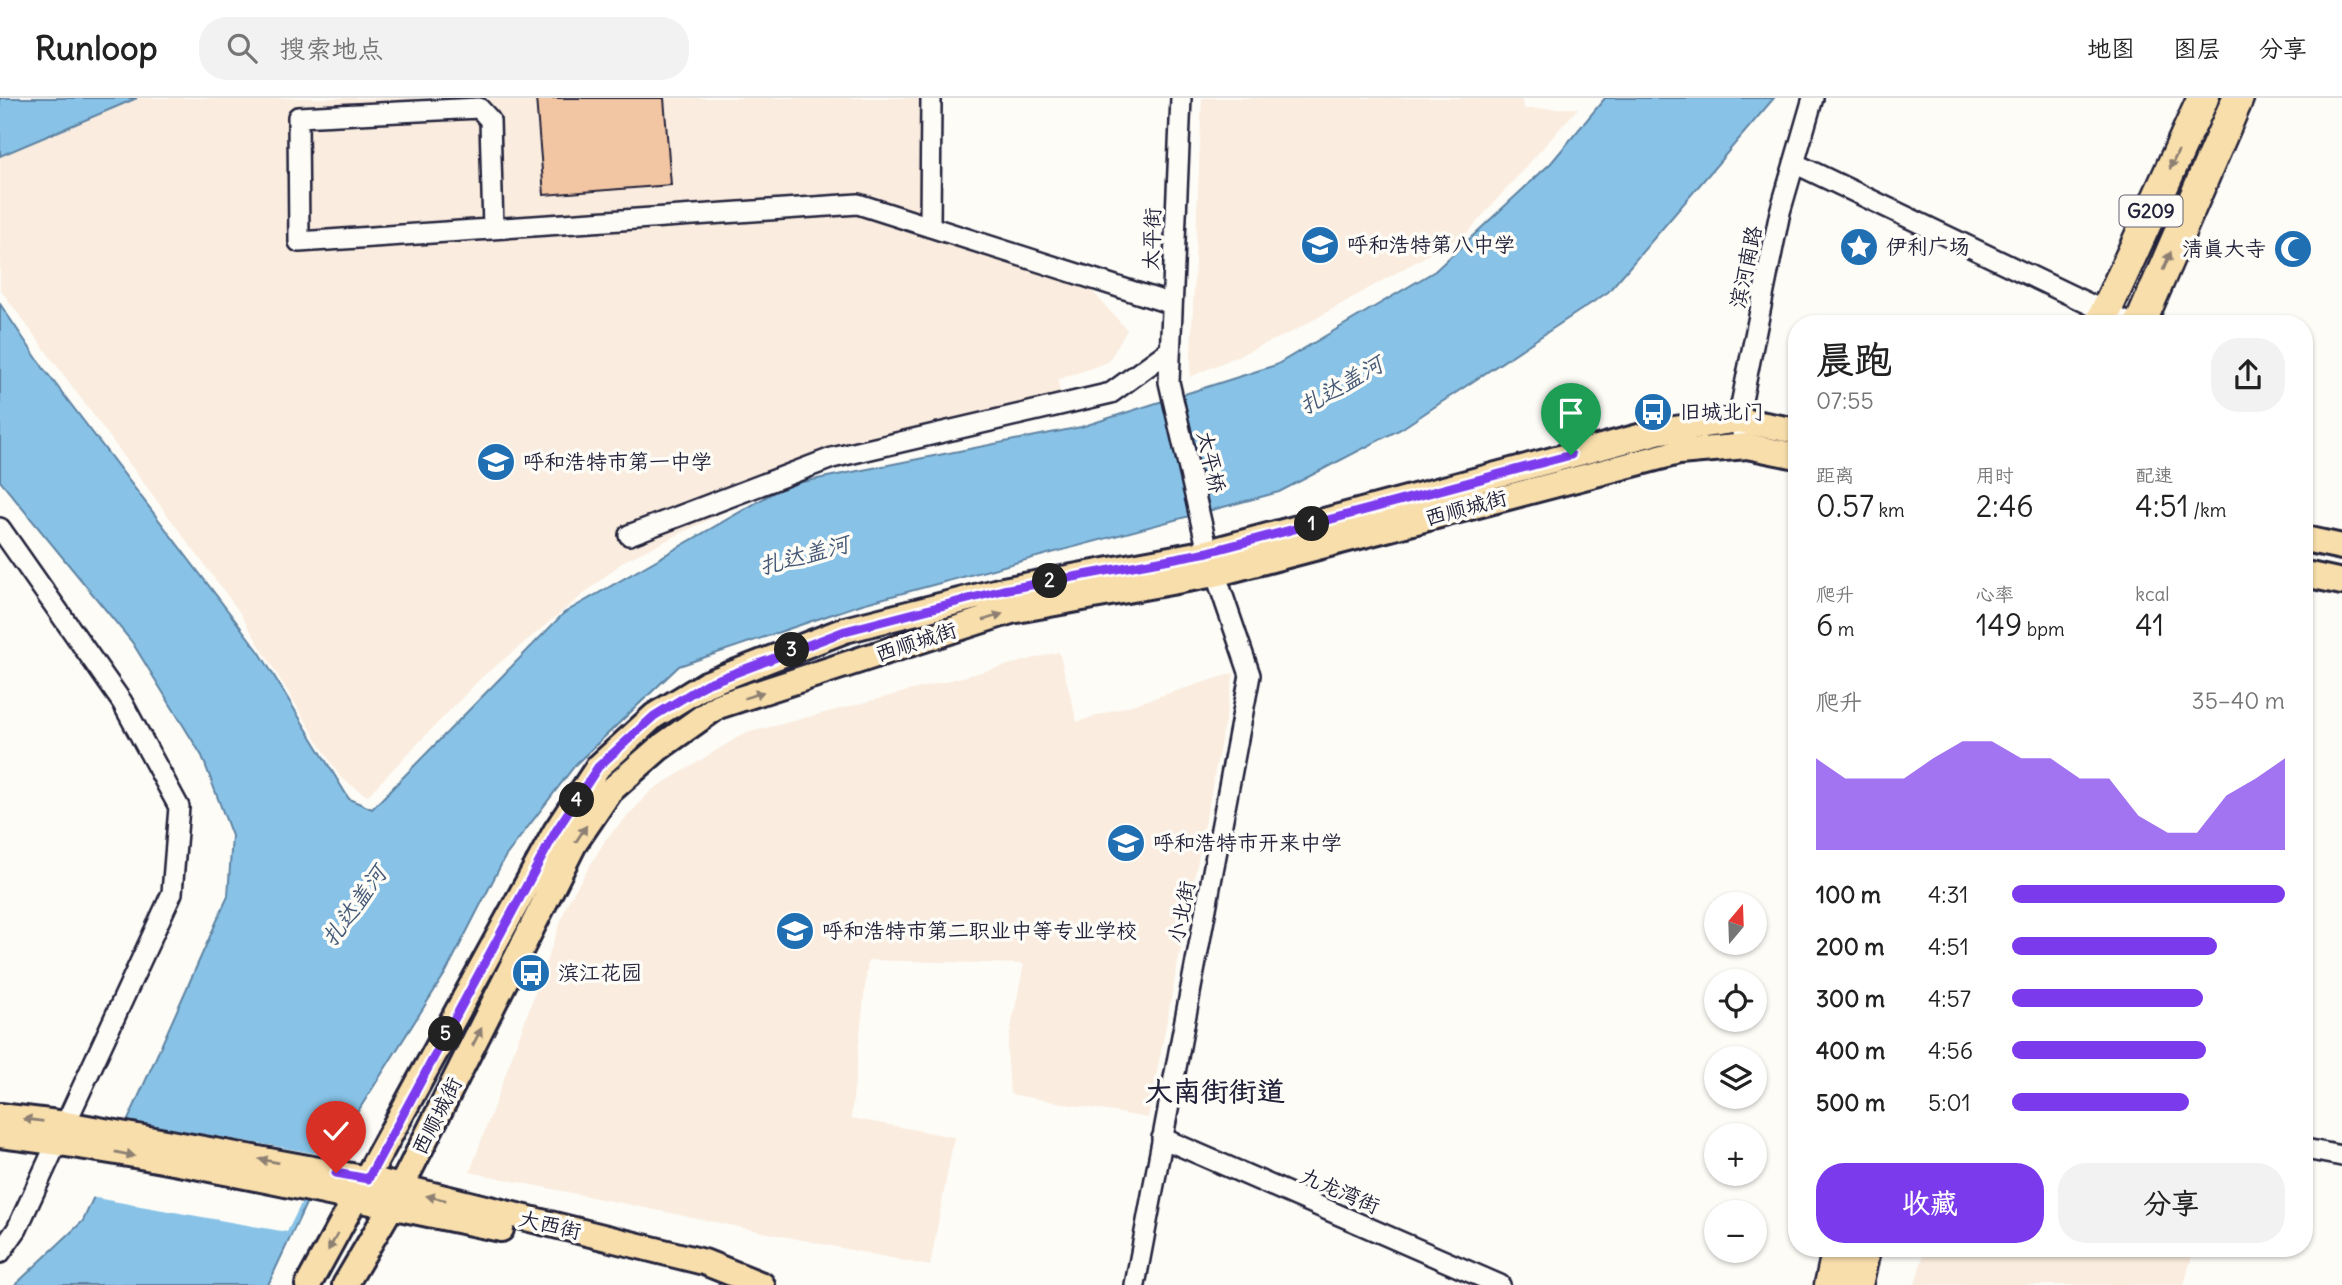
<!DOCTYPE html>
<html lang="zh">
<head>
<meta charset="utf-8">
<style>
	body { margin:0; font-family:Delius,"LXGW WenKai TC",sans-serif; background:#f2f2f2; color:#222; height:100vh; display:flex; flex-direction:column; font-size:26px; white-space:nowrap }
	* { box-sizing:border-box; margin:0 }
	p { font-size:23px; color:#767676 }
	.icon { flex:none; width:38px; height:38px; fill:none; stroke:currentColor; stroke-width:2; stroke-linecap:round; stroke-linejoin:round }
	.map { position:relative; flex:1; overflow:hidden }
	.panel { position:absolute; left:1788px; top:217px; width:525px; height:942px; display:flex; flex-direction:column; background:#fff; border-radius:28px; box-shadow:0 2px 5px #0004 }
	.panel>* { flex:none }
	.needle { width:46px; rotate:19deg }
	.buttons { position:absolute; left:1704px; top:794px; display:grid; gap:14px }
	.buttons a { display:grid; place-items:center; width:63px; height:63px; border-radius:50%; background:#fff; box-shadow:0 2px 5px #0004; font-size:35px }
	.pin { position:absolute; display:grid; place-items:center; width:60px; height:60px; color:#fff; margin:-72px -30px; border-radius:50% 50% 50% 0; rotate:-45deg; box-shadow:0 0 7px #0007 }
	.pin .icon { rotate:45deg }
	.km { position:absolute; width:35px; height:35px; margin:-18px; border-radius:50%; background:#222; color:#fff; font-size:19px; line-height:35px; text-align:center }
	.round { display:grid; place-items:center; flex:none; width:74px; height:74px; border-radius:28px; background:#f2f2f2 }
	.overview { display:flex; align-items:center; justify-content:space-between; height:119px; padding:0 28px }
	h1 { font-size:38px; font-weight:600; line-height:52px }
	.figures { display:grid; grid-template-columns:repeat(3,1fr); gap:10px; height:119px; padding:7px 28px }
	.figures div { display:grid; align-content:center }
	.figures b { font-size:30px; font-weight:600 }
	.figures small { font-size:19px; font-weight:400 }
	.figures p { font-size:19px }
	.chart { height:196px; padding:14px 28px }
	.chart p { display:flex; justify-content:space-between }
	.chart svg { width:100%; height:126px; margin-top:7px; fill:#7c3aed; opacity:.7 }
	.primary-button { display:flex; gap:14px; margin-top:auto; padding:14px 28px }
	.primary-button a { flex:1; height:80px; border-radius:28px; background:#7c3aed; color:#fff; font-size:28px; font-weight:600; line-height:80px; text-align:center }
	.primary-button a+a { background:#f2f2f2; color:#222 }
	ul { padding:0 28px; list-style:none; font-size:23px }
	li { display:grid; grid-template-columns:112px 84px 1fr; align-items:center; height:52px }
	li i { height:18px; border-radius:9px; background:#7c3aed }
	header { display:flex; align-items:center; gap:42px; box-sizing:border-box; height:98px; padding:0 35px; background:#fff; border-bottom:2px solid #e0e0e0 }
	header strong { font-size:33px }
	nav { display:flex; gap:38px; margin-inline-start:auto; font-size:24px }
	.search { width:490px; height:63px; background:#f2f2f2; display:flex; align-items:center; gap:18px; box-sizing:border-box; padding:0 24px; border-radius:28px; color:#767676; font-size:26px }
	.map>svg:first-child { display:block }
	.built { fill:#faecde }
	.water { fill:#88c3e7; stroke:#5f83a2; stroke-width:2 }
	.pier { fill:#fdfcf7 }
	.building { fill:#f3c6a3; stroke:#22223b; stroke-width:2 }
	.lines { fill:none; stroke-linecap:round; stroke-linejoin:round }
	.minor-casing { stroke:#22223b; stroke-width:24 }
	.major-casing { stroke:#22223b; stroke-width:30 }
	.highway-casing { stroke:#22223b; stroke-width:35 }
	.minor { stroke:#fdfcf7; stroke-width:19 }
	.major { stroke:#f8deab; stroke-width:24 }
	.highway { stroke:#f8deab; stroke-width:30 }
	.oneway { fill:#8d8073 }
	.route-casing { stroke:#fff; stroke-width:14 }
	.route { stroke:#7c3aed; stroke-width:9 }
	.labels { text-anchor:middle; stroke-width:7; stroke-linejoin:round; paint-order:stroke }
	.shield { fill:#fdfcf7; stroke:#646373; stroke-width:2 }
	.shield-label { font-size:19px; font-weight:bold; fill:#22223b }
	.street-label { font-size:21px; fill:#22223b; stroke:#fdfcf7 }
	.poi-label { font-size:21px; fill:#22223b; stroke:#fdfcf7; text-anchor:start }
	.water-label { font-size:23px; font-style:italic; fill:#465a77; stroke:#fdfcf7 }
	.district-label { font-size:28px; font-weight:bold; fill:#22223b; stroke:#fdfcf7 }
</style>
</head>
<body>
<header>
<strong>Runloop</strong>
<div class="search"><svg class="icon" aria-label="search" viewBox="0 0 24 24"><circle cx="10" cy="10" r="6"/><path d="M15 15l6 6"/></svg>搜索地点</div>
<nav><a>地图</a><a>图层</a><a>分享</a></nav>
</header>
<div class="map">
<svg width="2342" height="1187" viewBox="0 0 2342 1187">
	<rect width="100%" height="100%" fill="#fdfcf7"/>
	<filter id="ink" filterUnits="userSpaceOnUse"><feTurbulence type="fractalNoise" baseFrequency=".0143" numOctaves="2"/><feDisplacementMap in="SourceGraphic" scale="14" xChannelSelector="R" yChannelSelector="G"/><feConvolveMatrix kernelMatrix="1 2 1 2 8 2 1 2 1" color-interpolation-filters="sRGB"/></filter>
	<g filter="url(#ink)">
		<path class="built" d="M135,0H926L922,115L869,117L1092,193L1127,232L1108,264L1057,282L1066,316L792,381L624,463L482,579L367,698L340,679L238,512L0,191V59Z
			M1202,0H1521L1524,11L1578,10L1468,134L1292,234L1190,279Z
			M1059,554L1077,624L1234,575L1148,1020L1010,996L1007,950L1024,866L868,862L851,1020L954,1039L930,1168L470,1074L568,804L606,741L652,692L743,636Z
			M1925,1150H2194L2184,1187H1915Z"/>
		<path class="water" d="M0,0H137L0,58Z
			M1605,0H1774L1608,194L1401,331L1279,394L862,506L679,568L576,666L505,759L446,874L324,1067L268,1187H15L83,1123L228,798L232,738L202,658L132,544L0,383V206L44,271L260,555L349,701L372,711L564,515L787,387L1081,329L1276,267L1435,173L1551,65Z"/>
		<path class="pier" d="M124,1022L325,1057L287,1134L90,1099Z"/>
		<path class="building" d="M536,0H664L671,87L544,97Z"/>
		<g class="lines">
			<defs>
				<path id="minor" d="M1794,65L2131,226
					M930,129L931,0
					M493,131L490,22L479,10L298,19L299,144L858,106L1172,206
					M1742,334L1738,322L1780,114L1813,0
					M0,430L122,604L179,709L172,795L17,1131L0,1155
					M629,437L832,360L1111,295L1170,252
					M1162,1040L1500,1187
					M2305,1051L2342,1058
					M1135,1187L1250,577L1208,454L1169,284L1181,0"/>
				<path id="major" d="M2305,441L2342,449
					M2305,476L2342,484
					M0,1018L66,1026L368,1081L704,1164L762,1187
					M0,1037C169,1057 335,1098 501,1131
					M308,1187L556,733L598,669L654,618L706,586L845,532L1003,492L1208,454L1661,333L1738,322L1797,333
					M345,1187L391,1109L574,746L610,693L659,650L718,608L1011,513L1215,476L1679,354L1747,348L1797,358"/>
				<path id="highway" d="M2100,226L2203,0
					M2140,226L2238,0
					M1830,1187L1838,1150
					M1857,1187L1865,1150"/>
			</defs>
			<use href="#minor" class="minor-casing"/>
			<use href="#major" class="major-casing"/>
			<use href="#highway" class="highway-casing"/>
			<use href="#minor" class="minor"/>
			<use href="#major" class="major"/>
			<use href="#highway" class="highway"/>
		</g>
		<defs><path id="oneway-solid" d="M-6-.8H1V-3.2L6.5 0L1 3.2V.8H-6Z" transform="scale(1.75)"/></defs>
		<g class="oneway">
			<use href="#oneway-solid" transform="translate(2174 62) rotate(115)"/>
			<use href="#oneway-solid" transform="translate(2167 163) rotate(-67)"/>
			<use href="#oneway-solid" transform="translate(993 519) rotate(-18)"/>
			<use href="#oneway-solid" transform="translate(754 597) rotate(-18)"/>
			<use href="#oneway-solid" transform="translate(581 736) rotate(-57)"/>
			<use href="#oneway-solid" transform="translate(477 939) rotate(-63)"/>
			<use href="#oneway-solid" transform="translate(33 1022) rotate(-173)"/>
			<use href="#oneway-solid" transform="translate(125 1056) rotate(11)"/>
			<use href="#oneway-solid" transform="translate(269 1063) rotate(-170)"/>
			<use href="#oneway-solid" transform="translate(436 1100) rotate(-167)"/>
			<use href="#oneway-solid" transform="translate(333 1144) rotate(120)"/>
		</g>
	</g>
	<g class="lines" filter="url(#ink)">
		<defs>
			<path id="route" d="M336,1075L368,1081L556,733L598,669L654,618L706,586L845,533L1003,492L1208,454L1571,357"/>
		</defs>
		<use href="#route" class="route-casing"/>
		<use href="#route" class="route"/>
	</g>
	<defs>
		<symbol id="school-disc" viewBox="-11 -11 22 22"><circle r="9.5" fill="#1f6fb2" stroke="#fdfcf7"/><path d="M0-5L7-2L0 1L-7-2ZM-4 1L0 2.5L4 1V4Q0 6-4 4Z" fill="#fff"/></symbol>
		<symbol id="sight-disc" viewBox="-11 -11 22 22"><circle r="9.5" fill="#1f6fb2" stroke="#fdfcf7"/><path d="M0-6L1.8-2.2L6-1.7L2.9 1.2L3.7 5.4L0 3.3L-3.7 5.4L-2.9 1.2L-6-1.7L-1.8-2.2Z" fill="#fff"/></symbol>
		<symbol id="mosque-disc" viewBox="-11 -11 22 22"><circle r="9.5" fill="#1f6fb2" stroke="#fdfcf7"/><path d="M3.5-4.9A6 6 0 1 0 3.5 4.9A5 5 0 1 1 3.5-4.9Z" fill="#fff"/></symbol>
		<symbol id="bus-disc" viewBox="-11 -11 22 22"><circle r="9.5" fill="#1f6fb2" stroke="#fdfcf7"/><path d="M-5-6H5V4H4V6H2V4H-2V6H-4V4H-5ZM-3.5-4V0h7V-4ZM-3.5 1.2v1.5H-2V1.2ZM2 1.2v1.5H3.5V1.2Z" fill="#fff"/></symbol>
	</defs>
	<g fill-rule="evenodd">
		<use href="#school-disc" x="1298" y="125" width="44" height="44"/>
		<use href="#sight-disc" x="1837" y="127" width="44" height="44"/>
		<use href="#mosque-disc" x="2271" y="129" width="44" height="44"/>
		<use href="#bus-disc" x="1631" y="292" width="44" height="44"/>
		<use href="#school-disc" x="474" y="342" width="44" height="44"/>
		<use href="#school-disc" x="1104" y="723" width="44" height="44"/>
		<use href="#school-disc" x="773" y="811" width="44" height="44"/>
		<use href="#bus-disc" x="509" y="853" width="44" height="44"/>
	</g>
	<g class="labels">
		<rect class="shield" x="2119.5" y="97.5" width="63" height="31" rx="5"/>
		<g class="shield-label">
			<text x="2151" y="120">G209</text>
		</g>
		<g class="street-label">
			<text transform="translate(1152 141) rotate(-88)" y="7">太平街</text>
			<text transform="translate(1746 169) rotate(-78)" y="7">滨河南路</text>
			<text transform="translate(1211 364) rotate(77)" y="7">太平桥</text>
			<text transform="translate(1466 410) rotate(-15)" y="7">西顺城街</text>
			<text transform="translate(916 544) rotate(-18)" y="7">西顺城街</text>
			<text transform="translate(1182 814) rotate(-79)" y="7">小北街</text>
			<text transform="translate(437 1018) rotate(-63)" y="7">西顺城街</text>
			<text transform="translate(1340 1093) rotate(23)" y="7">九龙湾街</text>
			<text transform="translate(550 1127) rotate(13)" y="7">大西街</text>
		</g>
		<g class="poi-label">
			<text x="1347" y="154">呼和浩特第八中学</text>
			<text x="1886" y="156">伊利广场</text>
			<text x="2266" y="158" text-anchor="end">清真大寺</text>
			<text x="1680" y="321">旧城北门</text>
			<text x="523" y="371">呼和浩特市第一中学</text>
			<text x="1153" y="752">呼和浩特市开来中学</text>
			<text x="822" y="840">呼和浩特市第二职业中等专业学校</text>
			<text x="558" y="882">滨江花园</text>
		</g>
		<g class="water-label">
			<text transform="translate(1341 287) rotate(-30)" y="8">扎达盖河</text>
			<text transform="translate(804 457) rotate(-15)" y="8">扎达盖河</text>
			<text transform="translate(354 808) rotate(-54)" y="8">扎达盖河</text>
		</g>
		<g class="district-label">
			<text x="1215" y="1003">大南街街道</text>
		</g>
	</g>
</svg>
<div class="buttons">
<a><svg class="needle" viewBox="-14 -14 28 28"><path d="M0-13l5 13h-10z" fill="#e53935"/><path d="M0 13l5-13h-10z" fill="#767676"/></svg></a>
<a><svg class="icon" aria-label="locate" viewBox="0 0 24 24"><circle cx="12" cy="12" r="6"/><path d="M12 2v4M12 18v4M2 12h4M18 12h4"/></svg></a>
<a><svg class="icon" aria-label="layers" viewBox="0 0 24 24"><path d="M12 4l9 5-9 5-9-5zM3 14l9 5 9-5"/></svg></a>
<a>+</a>
<a>−</a>
</div>
<div class="pin" style="left:1571px;top:357px;background:#1e9e55"><svg class="icon" aria-label="arrive" viewBox="0 0 24 24"><path d="M6 21V4h12l-3 4 3 4H6"/></svg></div>
<div class="pin" style="left:336px;top:1075px;background:#d93025"><svg class="icon" aria-label="check" viewBox="0 0 24 24"><path d="M5 12l5 5 9-10"/></svg></div>
<b class="km" style="left:1312px;top:426px">1</b>
<b class="km" style="left:1050px;top:483px">2</b>
<b class="km" style="left:792px;top:552px">3</b>
<b class="km" style="left:577px;top:702px">4</b>
<b class="km" style="left:446px;top:936px">5</b>
<section class="panel">
<div class="overview"><div><h1>晨跑</h1><p>07:55</p></div><a class="round"><svg class="icon" aria-label="share" viewBox="0 0 24 24"><path d="M12 15V3M7 8l5-5 5 5M5 13v7h14v-7"/></svg></a></div>
<div class="figures">
<div><p>距离</p><b>0.57<small> km</small></b></div>
<div><p>用时</p><b>2:46</b></div>
<div><p>配速</p><b>4:51<small> /km</small></b></div>
</div>
<div class="figures">
<div><p>爬升</p><b>6<small> m</small></b></div>
<div><p>心率</p><b>149<small> bpm</small></b></div>
<div><p>kcal</p><b>41</b></div>
</div>
<div class="chart"><p><span>爬升</span>35–40 m</p>
<svg viewBox="0 0 160 44" preserveAspectRatio="none"><path d="M0 44V12L10 19L20 19L30 19L40 12L50 6L60 6L70 12L80 12L90 19L100 19L110 32L120 38L130 38L140 25L150 19L160 12V44z"/></svg>
</div>
<ul>
<li><b>100 m</b>4:31<i style="width:100%"></i></li>
<li><b>200 m</b>4:51<i style="width:75%"></i></li>
<li><b>300 m</b>4:57<i style="width:70%"></i></li>
<li><b>400 m</b>4:56<i style="width:71%"></i></li>
<li><b>500 m</b>5:01<i style="width:65%"></i></li>
</ul>
<div class="primary-button"><a>收藏</a><a>分享</a></div>
</section>
</div>
</body>
</html>
